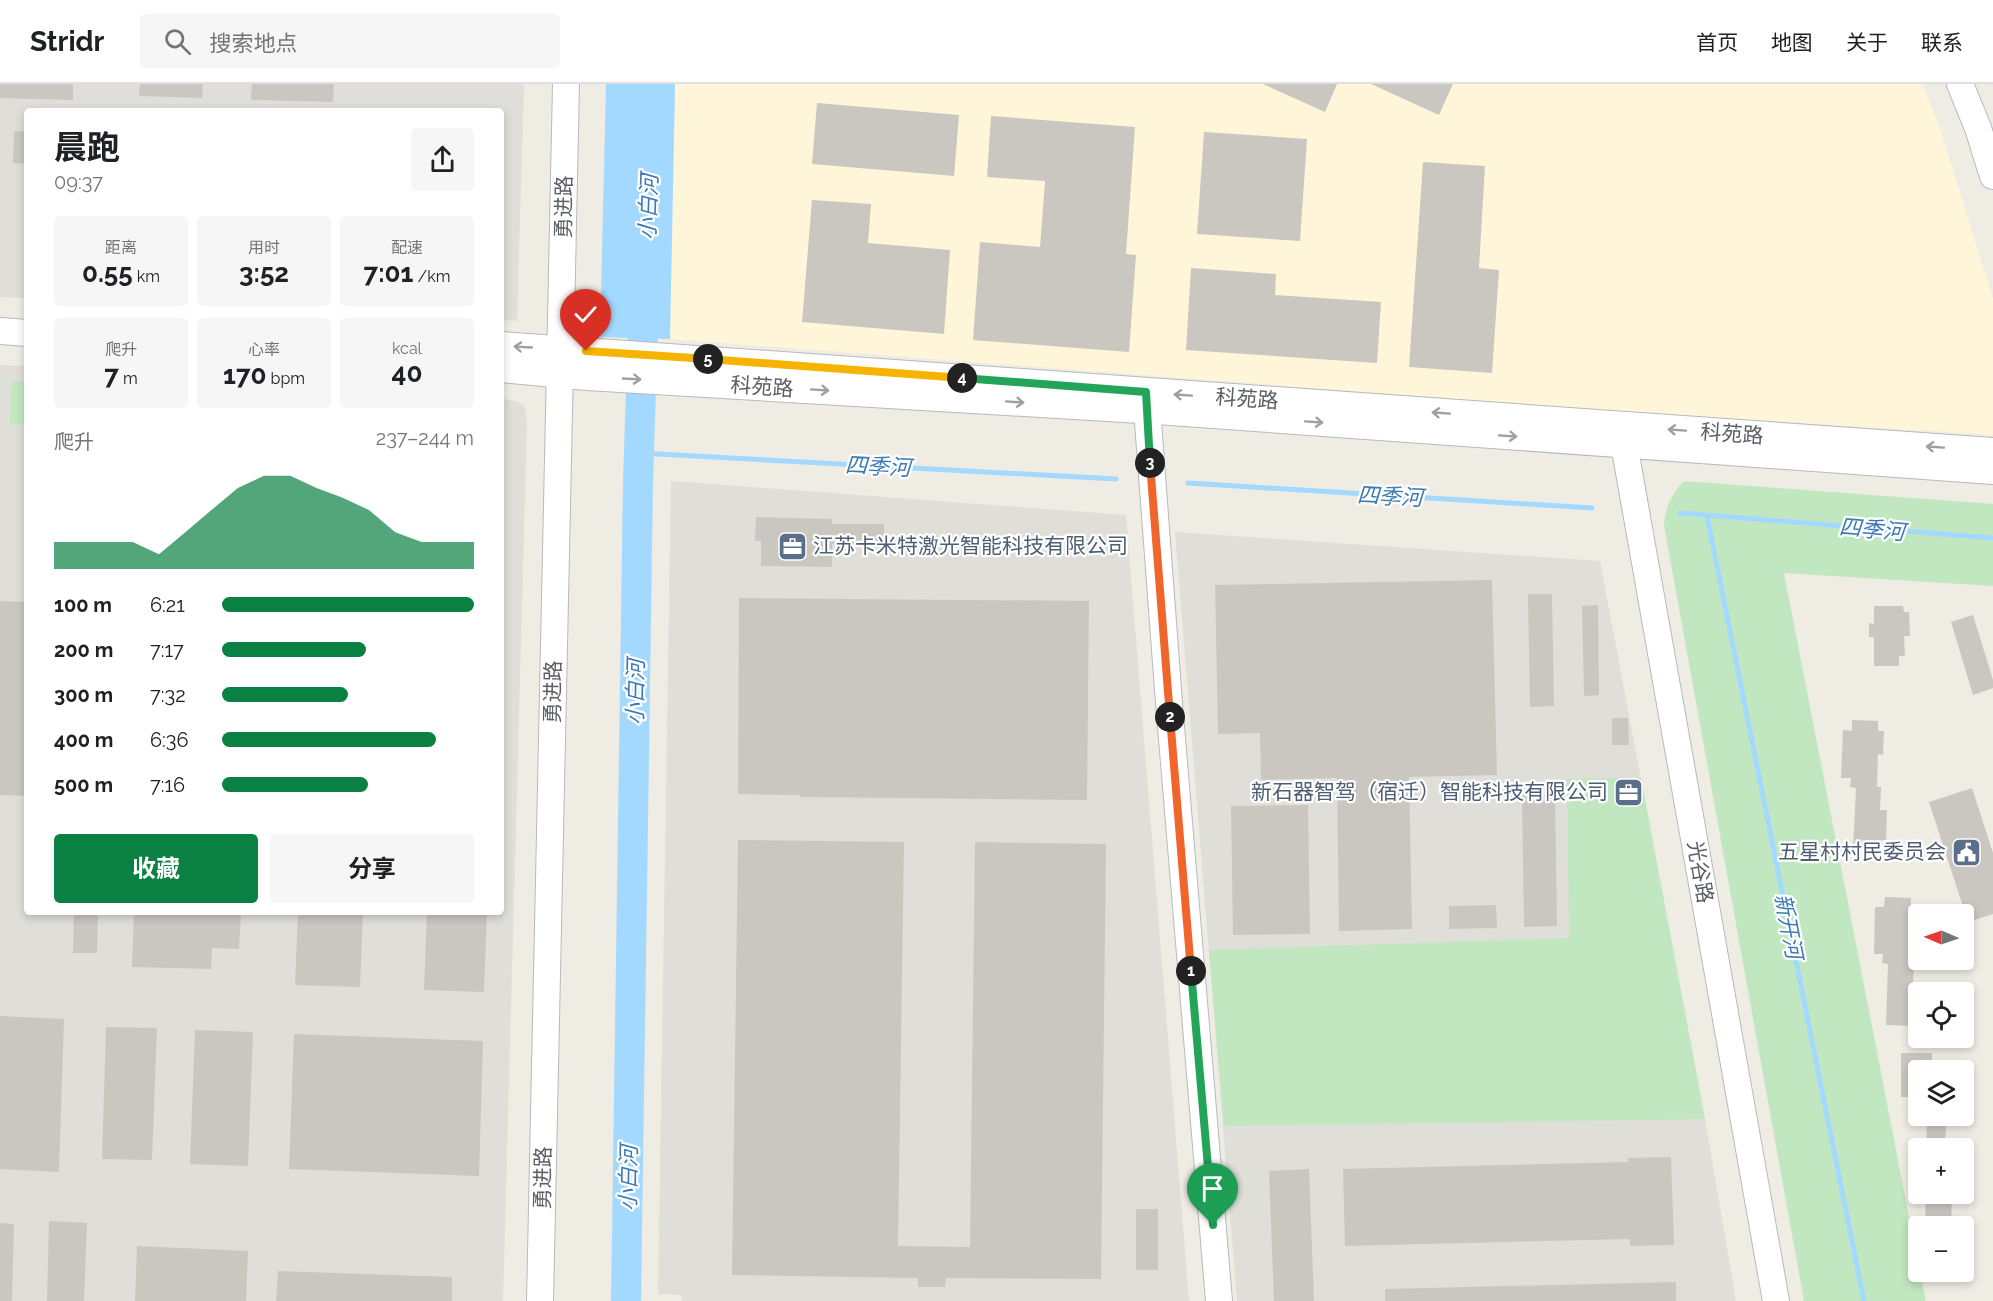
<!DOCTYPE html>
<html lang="zh">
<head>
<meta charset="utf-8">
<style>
	body { margin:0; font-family:Raleway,"Noto Sans SC",sans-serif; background:#f6f6f6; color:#202124; height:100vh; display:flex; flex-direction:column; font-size:22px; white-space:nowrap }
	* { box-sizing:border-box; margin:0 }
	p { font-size:20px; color:#757577 }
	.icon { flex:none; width:33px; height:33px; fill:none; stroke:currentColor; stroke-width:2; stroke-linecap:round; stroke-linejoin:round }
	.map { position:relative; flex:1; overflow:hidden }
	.side { position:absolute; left:24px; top:24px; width:480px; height:807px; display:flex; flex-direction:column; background:#fff; border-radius:6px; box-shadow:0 3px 9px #0003 }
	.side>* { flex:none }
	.needle { width:39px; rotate:272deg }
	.tools { position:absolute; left:1908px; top:820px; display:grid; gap:12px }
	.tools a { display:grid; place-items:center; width:66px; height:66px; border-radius:6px; background:#fff; box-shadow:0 3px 9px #0003; font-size:30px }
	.pin { position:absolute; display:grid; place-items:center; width:51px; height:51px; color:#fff; margin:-62px -26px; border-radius:50% 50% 50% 0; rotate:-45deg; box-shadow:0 0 6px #0007 }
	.pin .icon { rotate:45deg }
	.km { position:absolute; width:30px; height:30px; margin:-15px; border-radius:50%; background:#222; color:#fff; font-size:16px; line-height:30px; text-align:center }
	.round { display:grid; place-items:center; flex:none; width:63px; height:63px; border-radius:6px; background:#f6f6f6 }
	.summary { display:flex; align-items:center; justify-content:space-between; height:102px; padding:0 30px }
	h1 { font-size:33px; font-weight:700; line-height:45px }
	.stats { display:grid; grid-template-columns:repeat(3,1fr); gap:9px; height:102px; padding:6px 30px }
	.stats div { display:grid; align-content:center; border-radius:6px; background:#f6f6f6; text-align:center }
	.stats b { font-size:26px; font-weight:700 }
	.stats small { font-size:16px; font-weight:400 }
	.stats p { font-size:16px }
	.chart { height:168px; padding:12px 30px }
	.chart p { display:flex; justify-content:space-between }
	.chart svg { width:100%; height:108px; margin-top:6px; fill:#0b8043; opacity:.7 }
	.button { display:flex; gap:12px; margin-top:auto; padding:12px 30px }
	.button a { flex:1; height:69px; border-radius:6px; background:#0b8043; color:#fff; font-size:24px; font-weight:700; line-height:69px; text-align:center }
	.button a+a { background:#f6f6f6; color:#202124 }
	ul { padding:0 30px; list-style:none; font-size:20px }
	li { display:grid; grid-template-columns:96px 72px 1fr; align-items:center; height:45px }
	li i { height:15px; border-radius:8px; background:#0b8043 }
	header { display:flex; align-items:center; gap:36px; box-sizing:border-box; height:84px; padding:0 30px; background:#fff; border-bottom:2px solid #e0e0e0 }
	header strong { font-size:28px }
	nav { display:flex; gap:33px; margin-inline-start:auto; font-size:21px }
	.search { width:420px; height:54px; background:#f6f6f6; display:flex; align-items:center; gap:15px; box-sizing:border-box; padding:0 21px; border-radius:6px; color:#757577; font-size:22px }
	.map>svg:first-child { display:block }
	.commercial { fill:#fff5d9 }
	.industrial { fill:#e0ded8 }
	.green { fill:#c0e7bf }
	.water { fill:#a3d9ff }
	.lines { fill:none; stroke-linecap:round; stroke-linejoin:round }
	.stream { stroke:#a3d9ff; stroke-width:5 }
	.river { stroke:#a3d9ff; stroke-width:30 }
	.building { fill:#cac7c1 }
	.tertiary-casing { stroke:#b6babe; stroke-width:28 }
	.tertiary { stroke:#fff; stroke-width:26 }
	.oneway { stroke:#9da0a3 }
	.split-1-casing { stroke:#fff; stroke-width:12 }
	.split-2-casing { stroke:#fff; stroke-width:12 }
	.split-3-casing { stroke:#fff; stroke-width:12 }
	.split-4-casing { stroke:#fff; stroke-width:12 }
	.split-5-casing { stroke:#fff; stroke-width:12 }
	.split-6-casing { stroke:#fff; stroke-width:12 }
	.split-1 { stroke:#22a559; stroke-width:8 }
	.split-2 { stroke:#f0652b; stroke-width:8 }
	.split-3 { stroke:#f0652b; stroke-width:8 }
	.split-4 { stroke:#22a559; stroke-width:8 }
	.split-5 { stroke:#f5b400; stroke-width:8 }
	.split-6 { stroke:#f5b400; stroke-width:8 }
	.labels { text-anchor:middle; stroke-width:4.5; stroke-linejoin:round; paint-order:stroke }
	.street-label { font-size:21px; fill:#5c6065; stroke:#fff }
	.service-label { font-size:21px; fill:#4e5e75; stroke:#fff; text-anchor:end }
	.water-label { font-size:22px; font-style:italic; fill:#3d7ab4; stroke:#fff }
</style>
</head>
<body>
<header>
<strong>Stridr</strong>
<div class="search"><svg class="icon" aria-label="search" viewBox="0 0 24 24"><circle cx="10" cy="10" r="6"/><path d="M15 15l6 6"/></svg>搜索地点</div>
<nav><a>首页</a><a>地图</a><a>关于</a><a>联系</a></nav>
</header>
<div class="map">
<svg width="1993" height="1217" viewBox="0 0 1993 1217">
	<rect width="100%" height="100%" fill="#efece4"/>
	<path class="commercial" d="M675,0H1922L1939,41L1993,215V351L1642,329L670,255Z"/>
	<path class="industrial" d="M0,0H524L517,237L501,236V27H27V214L0,213Z
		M0,281L27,282V828H501V314L518,318L525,324L527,338L503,1217H0Z
		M671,397L1126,431L1189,1217H682V1211L658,1210Z
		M1175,448L1600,477L1705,1035L1736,1217H1237Z"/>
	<path class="green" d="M12,297L27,298V341L10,340Z
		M1684,397L1993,420V502L1784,489L1918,1179V1188H1920L1926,1217H1804L1664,441C1665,424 1672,409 1684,397Z
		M1641,694L1705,1035L1224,1042L1209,866L1569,854L1567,695Z"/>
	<path class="water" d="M606,0H675L670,255L600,253Z"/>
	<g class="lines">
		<path class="stream" d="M639,369L1116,395
			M1188,399L1592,424
			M1680,429L1993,454
			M1707,432L1864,1217"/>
		<path class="river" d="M626,1217L638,397L644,215"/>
	</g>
	<path class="building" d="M0,0H73V16L0,14Z
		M140,0H203L202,14L139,12Z
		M252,0H334L333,18L251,16Z
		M1263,0H1337L1325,28Z
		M1371,0H1453L1439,31Z
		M817,19L959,31L954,92L812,80Z
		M991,32L1135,43L1126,170L1136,171L1129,268L973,256L980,158L1040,163L1045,97L987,93Z
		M14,47L27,48V80L13,79Z
		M1204,48L1307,55L1300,157L1197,150Z
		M1423,78L1485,82L1479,184L1499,186L1492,289L1409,283Z
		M812,116L871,120L868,159L950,166L944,250L802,238Z
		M1191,184L1276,190L1275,211L1381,218L1377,279L1186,266Z
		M756,433L832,435V440H884V461L832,460V483L761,482V457H755Z
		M1492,496L1497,691L1409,693L1412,845L1339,847L1337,694L1261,696L1260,649L1218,650L1215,501Z
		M1528,510H1552L1554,622L1530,623Z
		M739,514L1089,517L1087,716L800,713V711L738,710Z
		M0,517L27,518V712L0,711Z
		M1598,521L1599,611L1584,612L1582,522Z
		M1874,522H1903L1904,528H1909L1910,552H1904L1905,572H1899V582H1874V553H1869V539L1874,540Z
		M1973,531L1993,596V604L1973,611L1951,538Z
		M1612,634H1628L1629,661H1612Z
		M1852,636L1878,637V647H1884L1883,671L1878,670L1877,703H1881L1880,726H1887L1886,756H1882L1881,766L1853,765L1856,704L1850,703L1851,694H1841L1843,646L1852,647Z
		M1972,704L1993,769V830L1968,838L1929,718Z
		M1555,710L1557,842L1524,843L1522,711Z
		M1308,721L1310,850L1233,851L1231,722Z
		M738,756L904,758L898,1162L970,1163L975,758L1106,760L1101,1195L946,1194L945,1203H918V1194L732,1191Z
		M1885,813L1911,814V823L1916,824V847L1911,846L1910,879H1914L1913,902H1918V933L1914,932V942L1886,941L1888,880L1882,879L1883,870H1874L1875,823H1884Z
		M1496,821L1497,844L1449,845V822Z
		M74,828H98L97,869H73Z
		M134,828H241L239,865L212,864L211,885L132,883Z
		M298,828H363L360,903L295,901Z
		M427,828H487L484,908L424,906Z
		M0,932L64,935L59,1088L0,1085Z
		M106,943L157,944L152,1076L102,1075Z
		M195,946L253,948L248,1082L190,1080Z
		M294,950L483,957L479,1092L289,1085Z
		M1901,969H1932V987H1918V1013H1901Z
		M1927,1038H1946L1945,1065H1926Z
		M1671,1073L1674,1161L1630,1162V1155L1345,1162L1343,1085L1628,1078V1074Z
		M1309,1085L1314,1217H1274L1269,1087Z
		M1926,1110H1941V1112H1952L1951,1143H1925Z
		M1136,1125H1158V1186H1136Z
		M49,1137L87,1139L84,1217H47Z
		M0,1139L14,1140L12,1217H0Z
		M137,1162L248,1167L246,1217H135Z
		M278,1187L452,1193V1217H276Z
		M1676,1198V1217H1385V1205Z"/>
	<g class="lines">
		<defs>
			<path id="tertiary" d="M1960,0L1978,44L1993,92
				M0,247L27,249
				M501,261L1993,367
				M501,285L587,293L1157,327L1993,387
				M1146,311L1169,619L1219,1217
				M1624,360L1776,1217
				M540,1217L566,0"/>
		</defs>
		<use href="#tertiary" class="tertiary-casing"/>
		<use href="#tertiary" class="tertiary"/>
	</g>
	<defs><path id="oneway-shaft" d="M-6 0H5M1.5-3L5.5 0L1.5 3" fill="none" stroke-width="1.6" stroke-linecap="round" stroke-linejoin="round" transform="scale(1.5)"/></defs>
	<g class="oneway">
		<use href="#oneway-shaft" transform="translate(523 263) rotate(-177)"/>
		<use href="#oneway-shaft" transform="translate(632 295) rotate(3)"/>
		<use href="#oneway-shaft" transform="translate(820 306) rotate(4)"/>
		<use href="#oneway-shaft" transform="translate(1183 311) rotate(-176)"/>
		<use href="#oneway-shaft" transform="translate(1015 318) rotate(4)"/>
		<use href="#oneway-shaft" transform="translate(1441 329) rotate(-176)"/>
		<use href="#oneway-shaft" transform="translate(1314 338) rotate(4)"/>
		<use href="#oneway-shaft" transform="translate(1677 346) rotate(-176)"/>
		<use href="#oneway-shaft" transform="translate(1508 352) rotate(4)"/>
		<use href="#oneway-shaft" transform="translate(1935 363) rotate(-176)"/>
	</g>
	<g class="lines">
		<defs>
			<path id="split-1" d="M1191,887L1213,1141"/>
			<path id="split-2" d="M1170,633L1191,887"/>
			<path id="split-3" d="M1150,379L1170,633"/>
			<path id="split-4" d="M962,294L1146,308L1150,379"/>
			<path id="split-5" d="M708,275L962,294"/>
			<path id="split-6" d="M586,267L708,275"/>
		</defs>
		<use href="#split-1" class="split-1-casing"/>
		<use href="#split-2" class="split-2-casing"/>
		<use href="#split-3" class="split-3-casing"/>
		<use href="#split-4" class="split-4-casing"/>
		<use href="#split-5" class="split-5-casing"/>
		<use href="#split-6" class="split-6-casing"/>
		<use href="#split-1" class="split-1"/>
		<use href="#split-2" class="split-2"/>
		<use href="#split-3" class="split-3"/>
		<use href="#split-4" class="split-4"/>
		<use href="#split-5" class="split-5"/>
		<use href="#split-6" class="split-6"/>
	</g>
	<defs>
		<symbol id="office-square" viewBox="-11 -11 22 22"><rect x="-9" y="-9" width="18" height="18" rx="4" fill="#5c6f8a" stroke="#fff"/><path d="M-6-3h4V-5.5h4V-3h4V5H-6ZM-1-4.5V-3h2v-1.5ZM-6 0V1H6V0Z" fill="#fff"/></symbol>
		<symbol id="civic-square" viewBox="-11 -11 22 22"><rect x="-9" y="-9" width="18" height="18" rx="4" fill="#5c6f8a" stroke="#fff"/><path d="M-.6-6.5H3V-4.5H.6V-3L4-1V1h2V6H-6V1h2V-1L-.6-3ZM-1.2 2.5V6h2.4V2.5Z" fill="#fff"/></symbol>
	</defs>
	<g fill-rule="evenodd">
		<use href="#office-square" x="776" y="446" width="33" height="33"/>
		<use href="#office-square" x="1612" y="692" width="33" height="33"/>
		<use href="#civic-square" x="1950" y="752" width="33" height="33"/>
	</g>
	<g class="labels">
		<g class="street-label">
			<text transform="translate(564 123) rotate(-89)" y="7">勇进路</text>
			<text transform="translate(762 303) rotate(4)" y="7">科苑路</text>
			<text transform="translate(1247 315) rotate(4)" y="7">科苑路</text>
			<text transform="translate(1732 350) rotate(4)" y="7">科苑路</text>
			<text transform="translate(553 608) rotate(-89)" y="7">勇进路</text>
			<text transform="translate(1700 788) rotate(80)" y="7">光谷路</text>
			<text transform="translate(543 1094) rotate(-89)" y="7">勇进路</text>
		</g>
		<g class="service-label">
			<text x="813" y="469" text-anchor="start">江苏卡米特激光智能科技有限公司</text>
			<text x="1608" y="715">新石器智驾（宿迁）智能科技有限公司</text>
			<text x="1946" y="775">五星村村民委员会</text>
		</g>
		<g class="water-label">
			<text transform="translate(648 123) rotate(-88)" y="8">小白河</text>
			<text transform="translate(878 382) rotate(3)" y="8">四季河</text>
			<text transform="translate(1390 412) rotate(3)" y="8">四季河</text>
			<text transform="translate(1872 445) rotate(5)" y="8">四季河</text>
			<text transform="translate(635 608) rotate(-89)" y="8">小白河</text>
			<text transform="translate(1789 842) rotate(79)" y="8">新开河</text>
			<text transform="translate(628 1094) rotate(-89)" y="8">小白河</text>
		</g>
	</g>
</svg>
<div class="tools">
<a><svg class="needle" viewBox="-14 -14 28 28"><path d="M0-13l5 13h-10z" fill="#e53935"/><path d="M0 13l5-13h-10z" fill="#757577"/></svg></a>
<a><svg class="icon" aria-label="locate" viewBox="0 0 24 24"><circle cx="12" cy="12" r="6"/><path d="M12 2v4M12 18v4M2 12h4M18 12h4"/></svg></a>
<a><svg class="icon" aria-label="layers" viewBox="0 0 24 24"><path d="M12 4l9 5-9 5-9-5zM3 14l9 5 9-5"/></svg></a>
<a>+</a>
<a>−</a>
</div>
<div class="pin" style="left:1213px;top:1141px;background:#1e9e55"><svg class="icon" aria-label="arrive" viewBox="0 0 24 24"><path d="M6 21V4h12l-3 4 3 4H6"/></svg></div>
<div class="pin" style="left:586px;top:267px;background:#d93025"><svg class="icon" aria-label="check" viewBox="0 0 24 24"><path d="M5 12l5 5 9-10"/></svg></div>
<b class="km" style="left:1191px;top:887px">1</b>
<b class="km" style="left:1170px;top:633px">2</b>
<b class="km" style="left:1150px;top:379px">3</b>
<b class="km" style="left:962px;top:294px">4</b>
<b class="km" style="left:708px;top:275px">5</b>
<section class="side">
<div class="summary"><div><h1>晨跑</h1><p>09:37</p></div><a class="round"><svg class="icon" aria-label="share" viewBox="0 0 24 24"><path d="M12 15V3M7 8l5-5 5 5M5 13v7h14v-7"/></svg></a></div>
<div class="stats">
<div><p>距离</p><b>0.55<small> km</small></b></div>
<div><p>用时</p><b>3:52</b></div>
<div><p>配速</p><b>7:01<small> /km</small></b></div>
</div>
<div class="stats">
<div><p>爬升</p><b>7<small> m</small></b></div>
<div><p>心率</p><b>170<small> bpm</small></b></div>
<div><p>kcal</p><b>40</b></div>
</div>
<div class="chart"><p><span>爬升</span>237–244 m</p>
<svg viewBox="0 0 160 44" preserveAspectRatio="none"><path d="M0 44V33L10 33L20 33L30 33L40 38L50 29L60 20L70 11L80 6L90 6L100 11L110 15L120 20L130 29L140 33L150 33L160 33V44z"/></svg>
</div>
<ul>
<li><b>100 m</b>6:21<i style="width:100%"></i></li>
<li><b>200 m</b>7:17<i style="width:57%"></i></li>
<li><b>300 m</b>7:32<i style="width:50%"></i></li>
<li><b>400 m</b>6:36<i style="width:85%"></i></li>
<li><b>500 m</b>7:16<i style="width:58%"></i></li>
</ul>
<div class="button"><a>收藏</a><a>分享</a></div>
</section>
</div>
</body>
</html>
